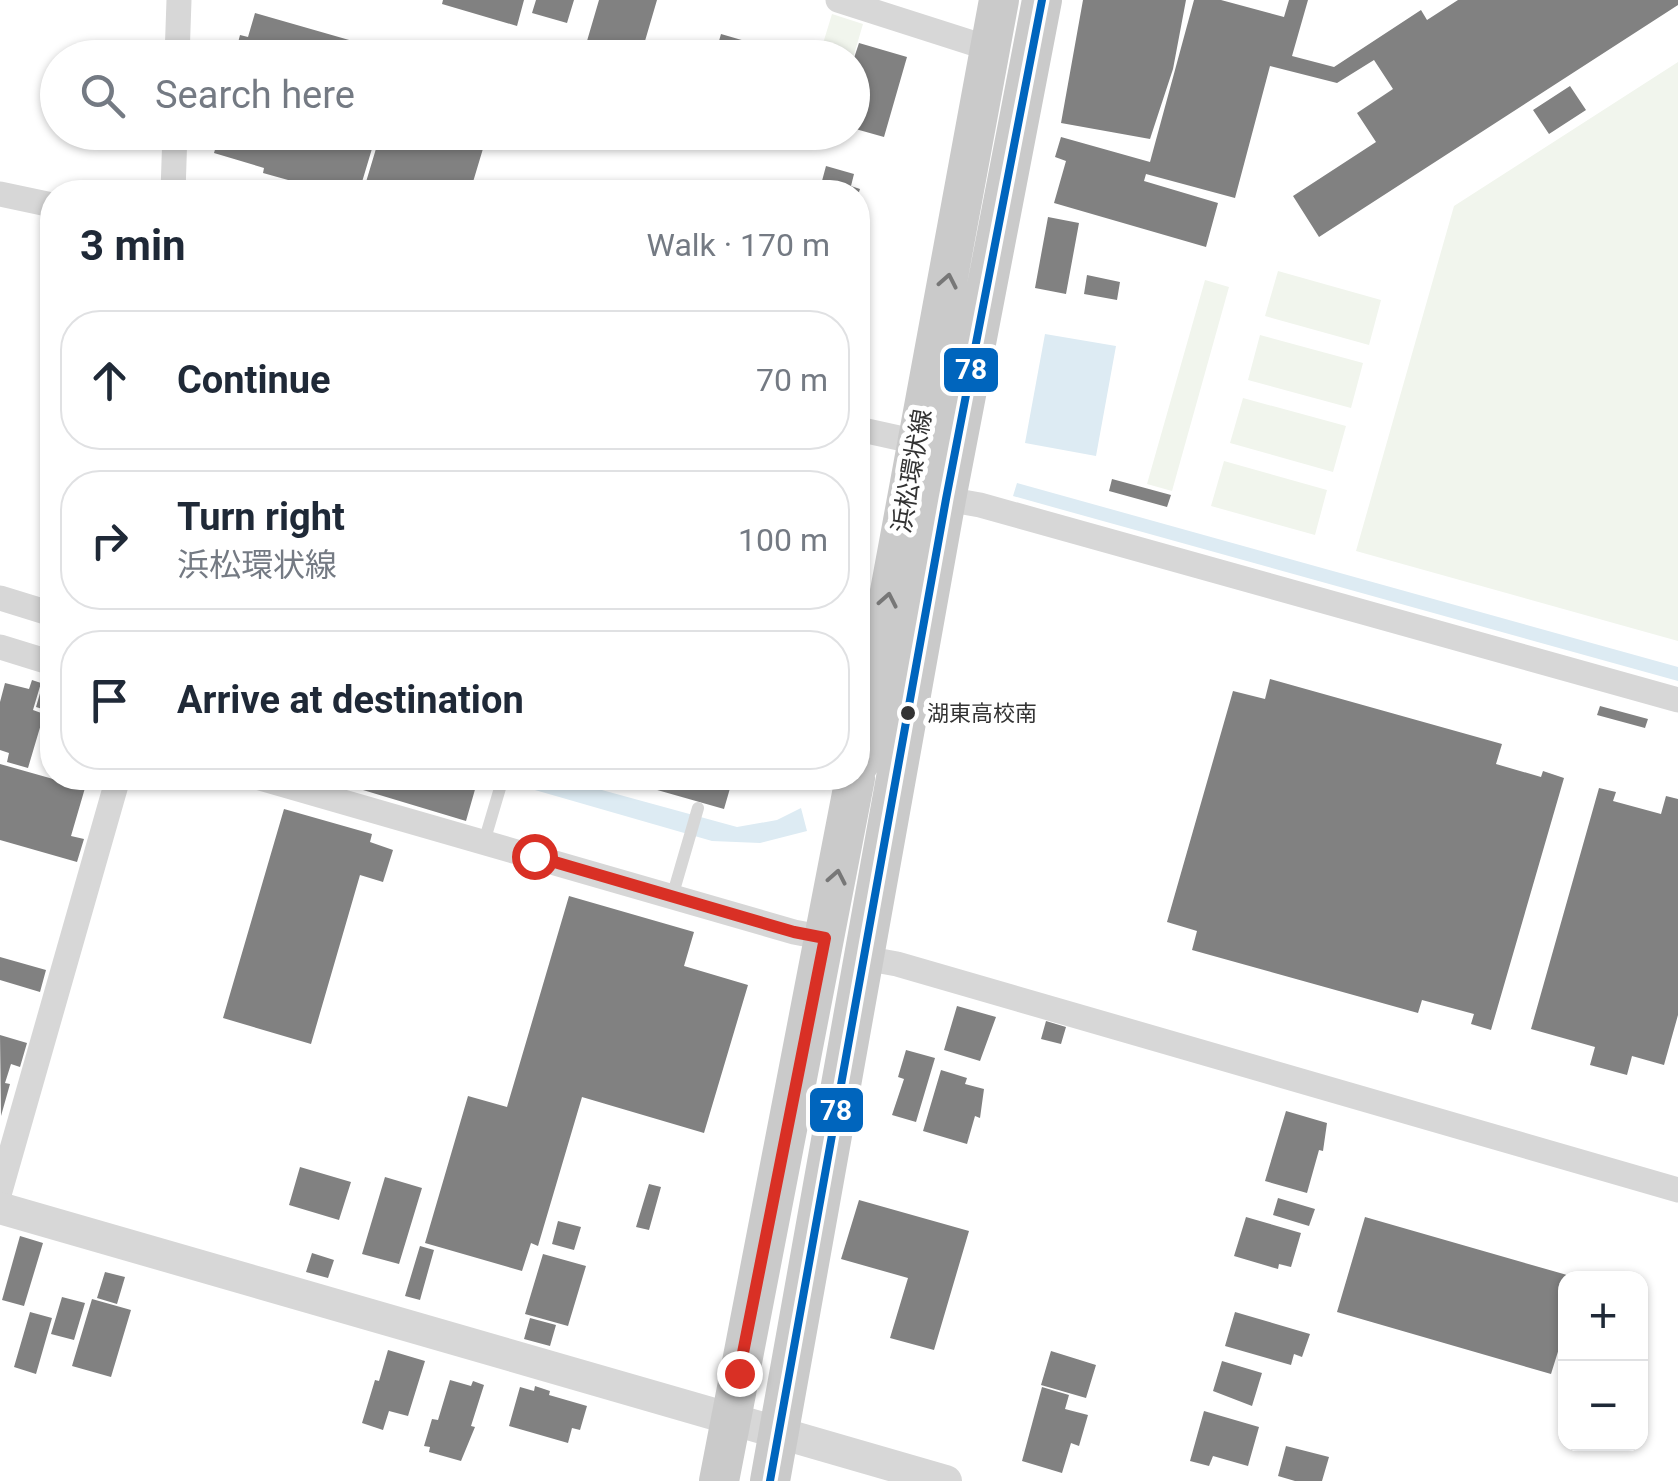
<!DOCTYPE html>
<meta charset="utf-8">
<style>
body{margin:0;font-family:Roboto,"Noto Sans JP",sans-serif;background:#f2f2f3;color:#1f2937}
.controls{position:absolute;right:30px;bottom:30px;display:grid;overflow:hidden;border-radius:20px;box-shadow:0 2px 8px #0004}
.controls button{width:90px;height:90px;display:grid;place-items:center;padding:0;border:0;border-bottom:2px solid #e0e1e3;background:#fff;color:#1f2937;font:50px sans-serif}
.stop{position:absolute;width:30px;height:30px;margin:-22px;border:8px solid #d93025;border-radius:50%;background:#fff}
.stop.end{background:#d93025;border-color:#fff;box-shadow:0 2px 10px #0008}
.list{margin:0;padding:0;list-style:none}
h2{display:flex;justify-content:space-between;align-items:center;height:130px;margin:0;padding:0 40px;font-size:42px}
h2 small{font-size:32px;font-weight:400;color:#747a83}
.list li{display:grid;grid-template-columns:65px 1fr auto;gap:30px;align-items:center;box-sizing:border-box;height:140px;margin:0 20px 20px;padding:0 20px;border:2px solid #e0e1e3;border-radius:40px}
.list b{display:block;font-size:38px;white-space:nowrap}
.list p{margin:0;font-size:32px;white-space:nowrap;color:#747a83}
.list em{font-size:32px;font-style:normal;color:#747a83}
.icon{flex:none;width:55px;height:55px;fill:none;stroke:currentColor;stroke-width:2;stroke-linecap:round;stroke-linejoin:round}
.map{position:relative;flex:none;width:1678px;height:1481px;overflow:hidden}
.search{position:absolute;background:#fff;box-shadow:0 2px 8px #0004;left:40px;top:40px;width:830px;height:110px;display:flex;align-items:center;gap:25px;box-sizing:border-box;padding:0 35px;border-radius:55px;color:#747a83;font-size:38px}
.panel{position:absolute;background:#fff;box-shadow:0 2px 8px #0004;left:40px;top:180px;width:830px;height:610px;border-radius:40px}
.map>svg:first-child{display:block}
.green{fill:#f1f5ed}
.water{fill:#ddebf3}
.building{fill:#818181}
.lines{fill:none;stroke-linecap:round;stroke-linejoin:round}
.service{stroke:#d7d7d7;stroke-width:12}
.minor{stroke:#d7d7d7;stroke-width:25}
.tertiary{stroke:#d7d7d7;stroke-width:32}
.primary{stroke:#cacaca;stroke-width:40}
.bus-1-casing{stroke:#fff;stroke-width:15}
.bus-1{stroke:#0065bd;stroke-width:8}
.oneway{stroke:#777}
.route{stroke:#d93025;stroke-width:12}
.bus-dot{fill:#333;stroke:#fff;stroke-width:4}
.labels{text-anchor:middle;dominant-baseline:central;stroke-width:10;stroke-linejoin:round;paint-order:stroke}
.bus-label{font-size:22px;fill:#333;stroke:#fff;text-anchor:start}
.street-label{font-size:25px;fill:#333;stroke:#fff}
.line-badge{stroke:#fff;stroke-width:4}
.badge-label{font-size:28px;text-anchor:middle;font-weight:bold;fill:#fff}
</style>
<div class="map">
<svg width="1678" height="1481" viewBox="0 0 1678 1481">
<rect width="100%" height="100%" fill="#fff"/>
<path class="green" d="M832,14L863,24L853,58L821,50Z
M1678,62V641L1356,551L1454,206Z
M1278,271L1381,300L1369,345L1265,316Z
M1205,280L1229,287L1172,491L1147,484Z
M1260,335L1363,363L1351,408L1248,380Z
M1243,398L1346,426L1333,472L1230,443Z
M1224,461L1327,490L1315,535L1211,506Z"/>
<path class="water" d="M1045,334L1116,346L1096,456L1025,443Z
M1017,483L1678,667V681L1013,496Z
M493,778H558L737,827L777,820L801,808L807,831L760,843L712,841Z"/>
<path class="building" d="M443,0H524L517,26L442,4Z
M536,0H574L567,23L532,13Z
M599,0H657L640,58H582Z
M1083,0H1186L1173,69L1150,139L1061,123Z
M1194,0H1221L1284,17L1289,0H1308L1292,56L1334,67L1421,10L1427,20L1458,0H1678V5L1319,237L1293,196L1376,142L1357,113L1393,89L1374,60L1337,83L1270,66L1235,198L1146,174L1144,181L1218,203L1206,247L1054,203L1066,161L1055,157L1061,137L1150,162Z
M255,13L405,56V58H234L240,35L248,37Z
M721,34L769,48L767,58H714Z
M859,43L907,57L884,137L852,128V64Z
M1570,86L1586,110L1549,134L1533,110Z
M220,132H377L359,192H331L263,173L264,168L214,153Z
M381,132H488L470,192H363Z
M571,132H618L614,146Z
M826,166L854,174L851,186L860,189L859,192H819Z
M1048,217L1079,223L1066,294L1035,288Z
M1087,275L1120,282L1117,300L1084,294Z
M1112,479L1171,495L1167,507L1109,491Z
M52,678V712L36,707L43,683L49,685Z
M1270,679L1502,744L1496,764L1541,777L1543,771L1564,778L1491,1030L1471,1024L1474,1014L1422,1000L1418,1013L1192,950L1197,931L1167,922L1233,691L1265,699Z
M32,680L41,683L33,710L44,714L28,768L7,762L9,753L0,750V702L5,683L29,689Z
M1600,706L1648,719L1645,728L1597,715Z
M0,764L85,788L71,836L84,839L77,862L0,840Z
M356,778H473L478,779L466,821L353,787Z
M615,778H733L724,809Z
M1599,788L1616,792L1613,801L1661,814L1666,796L1678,799V1015L1664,1065L1632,1056L1627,1075L1590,1065L1595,1047L1531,1029Z
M284,809L372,834L370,842L393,850L383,882L360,875L311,1044L223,1018Z
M569,896L694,932L684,966L748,985L704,1133L582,1097L538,1246L531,1243L522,1271L425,1243L468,1096L507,1107Z
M0,957L46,970L40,992L0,980Z
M957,1006L996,1017L980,1061L944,1050Z
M1046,1021L1066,1027L1061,1044L1041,1039Z
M0,1035L27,1043L20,1067L11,1064L5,1083L10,1084L1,1116Z
M906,1050L935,1058L916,1122L892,1115L904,1079L898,1077Z
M941,1070L967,1078L965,1084L984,1089L980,1118L975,1116L967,1144L923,1131Z
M1286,1111L1327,1123L1323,1151L1319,1150L1307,1193L1265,1181Z
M300,1167L351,1182L339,1220L289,1205Z
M385,1177L422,1188L399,1264L362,1254Z
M649,1184L661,1187L649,1230L636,1227Z
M1278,1198L1315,1209L1309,1226L1273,1215Z
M859,1200L969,1231L934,1350L890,1338L908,1278L841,1259Z
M1246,1217L1301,1233L1291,1267L1279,1264L1278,1269L1234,1256Z
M1365,1217L1574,1277L1566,1278V1326L1551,1374L1337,1312Z
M558,1221L581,1227L574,1250L552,1244Z
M20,1236L43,1243L24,1306L2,1300Z
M420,1246L434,1250L420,1300L405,1296Z
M312,1253L334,1260L328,1278L306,1272Z
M543,1254L586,1266L568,1326L525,1314Z
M105,1272L125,1277L117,1304L97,1298Z
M62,1297L85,1303L74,1340L51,1334Z
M92,1299L131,1310L111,1377L72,1366Z
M30,1312L52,1318L36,1374L14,1367Z
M1235,1312L1310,1334L1302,1357L1294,1354L1291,1365L1225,1346Z
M530,1318L556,1325L550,1346L524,1339Z
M388,1350L425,1361L408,1416L389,1411L383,1430L362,1423L375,1380L379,1381Z
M1051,1351L1096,1365L1086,1398L1041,1385Z
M1222,1361L1262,1373L1252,1406L1213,1391Z
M450,1380L471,1386L473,1381L484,1385L471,1426L475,1427L461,1461L429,1452L430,1447L424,1446L432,1419L438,1420Z
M535,1386L550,1391L549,1395L587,1406L580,1430L572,1428L568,1443L509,1426L520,1387L534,1391Z
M1042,1387L1069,1395L1065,1409L1088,1415L1079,1446L1071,1443L1062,1473L1022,1461Z
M1204,1411L1259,1427L1248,1466L1213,1456L1209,1466L1190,1461Z
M1286,1446L1329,1457L1322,1481H1295L1278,1476Z"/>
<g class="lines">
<path class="service" d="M484,842L503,778
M672,897L698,808"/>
<path class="minor" d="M838,0L991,49
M177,58L179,0
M173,192L175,132
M0,194L52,205
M858,429L917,442
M946,499L980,505L1678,700
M0,598L52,614
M0,647L52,663
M260,778L794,932L825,938
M864,958L897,964L1678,1190
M0,1191L118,778"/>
<path class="tertiary" d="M0,1208L946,1481"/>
<path class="primary" d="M858,765L999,0
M719,1481L855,778
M770,1481L946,499L1042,0"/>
<defs>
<path id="bus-1" d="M770,1481L946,499L1042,0"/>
</defs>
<use href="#bus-1" class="bus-1-casing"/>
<use href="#bus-1" class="bus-1"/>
</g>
<defs><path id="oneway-chevron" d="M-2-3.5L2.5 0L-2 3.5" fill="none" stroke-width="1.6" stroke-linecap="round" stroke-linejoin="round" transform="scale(2.5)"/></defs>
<g class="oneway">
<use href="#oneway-chevron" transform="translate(948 281) rotate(-79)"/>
<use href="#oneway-chevron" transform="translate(888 600) rotate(-79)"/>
<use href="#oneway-chevron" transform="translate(837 877) rotate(-79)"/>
</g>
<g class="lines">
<path class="route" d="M534,856L794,932L825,938L739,1373"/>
</g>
<circle class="bus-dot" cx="908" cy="713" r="9"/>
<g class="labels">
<g class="bus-label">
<text x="927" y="713">湖東高校南</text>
</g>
<g class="street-label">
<text transform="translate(912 471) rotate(-80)">浜松環状線</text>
</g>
</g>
<g class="line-badge">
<rect x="942" y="346" width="58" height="48" rx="10" fill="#0065bd"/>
<rect x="808" y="1086" width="57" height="48" rx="10" fill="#0065bd"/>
</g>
<g class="badge-label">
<text x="971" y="379">78</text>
<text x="836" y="1120">78</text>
</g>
</svg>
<div class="controls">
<button>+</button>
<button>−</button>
</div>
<div class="stop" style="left:534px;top:856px"></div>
<div class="stop end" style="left:739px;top:1373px"></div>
<div class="search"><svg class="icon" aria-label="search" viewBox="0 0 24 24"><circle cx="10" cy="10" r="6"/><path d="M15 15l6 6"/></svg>Search here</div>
<section class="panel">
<h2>3 min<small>Walk · 170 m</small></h2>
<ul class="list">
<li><svg class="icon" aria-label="ahead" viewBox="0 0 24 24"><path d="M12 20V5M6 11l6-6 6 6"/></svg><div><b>Continue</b></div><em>70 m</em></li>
<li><svg class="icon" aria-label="right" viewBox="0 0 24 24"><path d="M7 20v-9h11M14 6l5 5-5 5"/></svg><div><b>Turn right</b><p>浜松環状線</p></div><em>100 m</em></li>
<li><svg class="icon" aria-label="arrive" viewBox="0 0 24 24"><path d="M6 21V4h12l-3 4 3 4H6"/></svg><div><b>Arrive at destination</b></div></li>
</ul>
</section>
</div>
